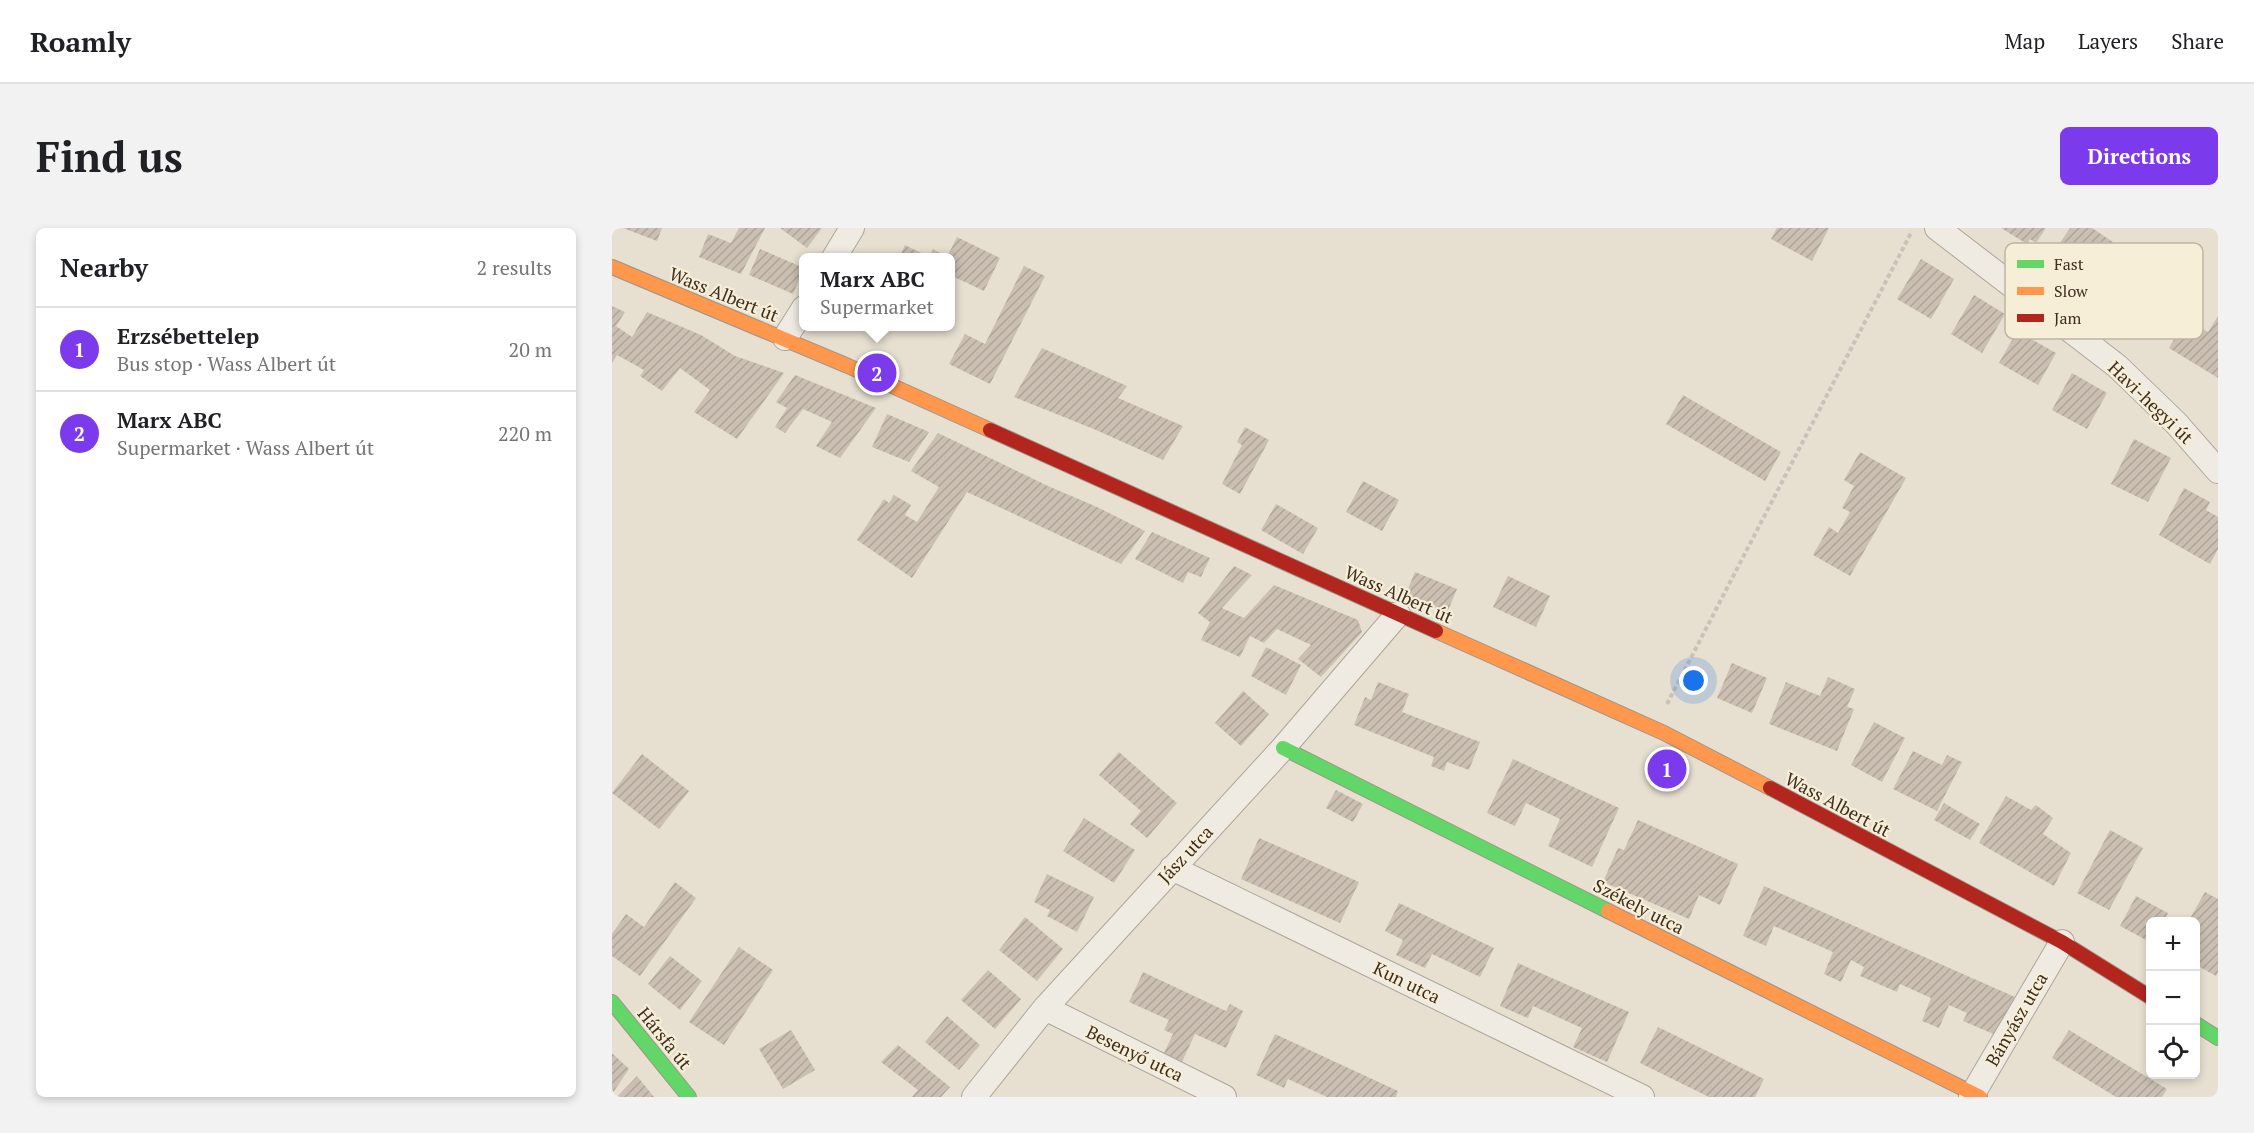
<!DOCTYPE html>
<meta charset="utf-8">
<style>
body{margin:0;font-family:"PT Serif",serif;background:#f2f2f2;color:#202124}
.controls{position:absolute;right:18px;bottom:18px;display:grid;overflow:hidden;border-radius:9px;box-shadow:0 3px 9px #0003}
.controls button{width:54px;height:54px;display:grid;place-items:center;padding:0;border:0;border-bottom:2px solid #e0e0e0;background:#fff;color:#202124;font:30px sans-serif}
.you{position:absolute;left:1082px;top:453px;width:21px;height:21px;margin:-15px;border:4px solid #fff;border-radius:50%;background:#1a73e8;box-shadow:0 0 0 9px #1a73e833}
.badge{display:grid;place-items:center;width:39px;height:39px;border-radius:50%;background:#7c3aed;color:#fff;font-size:20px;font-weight:700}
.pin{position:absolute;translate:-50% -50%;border:3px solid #fff;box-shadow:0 2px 6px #0006}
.popup{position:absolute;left:187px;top:25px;width:156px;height:78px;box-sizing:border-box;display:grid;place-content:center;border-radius:9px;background:#fff;filter:drop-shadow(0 2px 4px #0005);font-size:20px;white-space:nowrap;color:#757577}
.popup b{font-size:22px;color:#202124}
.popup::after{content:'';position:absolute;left:50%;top:100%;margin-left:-12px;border:12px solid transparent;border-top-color:#fff}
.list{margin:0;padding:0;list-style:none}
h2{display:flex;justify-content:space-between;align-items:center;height:78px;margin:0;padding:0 24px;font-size:26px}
h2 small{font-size:20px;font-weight:400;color:#757577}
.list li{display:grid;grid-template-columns:39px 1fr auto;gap:18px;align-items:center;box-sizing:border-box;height:84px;padding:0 24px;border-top:2px solid #e0e0e0}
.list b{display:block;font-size:22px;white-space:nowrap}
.list p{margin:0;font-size:20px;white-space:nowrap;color:#757577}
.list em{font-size:20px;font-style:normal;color:#757577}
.icon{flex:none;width:33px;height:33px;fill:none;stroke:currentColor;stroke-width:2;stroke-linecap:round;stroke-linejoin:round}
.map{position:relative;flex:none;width:1606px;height:869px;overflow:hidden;border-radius:9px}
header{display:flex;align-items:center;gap:36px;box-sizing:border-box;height:84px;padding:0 30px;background:#fff;border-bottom:2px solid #e0e0e0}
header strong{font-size:28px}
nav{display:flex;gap:33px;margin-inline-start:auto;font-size:21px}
.intro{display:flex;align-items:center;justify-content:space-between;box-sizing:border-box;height:144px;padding:0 36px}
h1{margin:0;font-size:42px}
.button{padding:15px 27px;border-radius:9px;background:#7c3aed;color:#fff;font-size:21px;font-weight:700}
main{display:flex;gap:36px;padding:0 36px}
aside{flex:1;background:#fff;border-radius:9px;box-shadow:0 3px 9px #0003}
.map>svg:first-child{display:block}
.building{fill:url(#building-hatch)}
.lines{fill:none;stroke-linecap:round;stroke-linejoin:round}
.street-casing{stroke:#ada599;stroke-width:26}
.fast-casing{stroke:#9c958a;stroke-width:16}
.slow-casing{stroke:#9c958a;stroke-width:16}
.jam-casing{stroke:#9c958a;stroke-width:16}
.path{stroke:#c8c2b9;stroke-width:4;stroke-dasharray:4.5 3;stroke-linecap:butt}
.street{stroke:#efebe3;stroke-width:24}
.fast{stroke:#63d668;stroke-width:14}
.slow{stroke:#ff974d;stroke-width:14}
.jam{stroke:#b3261e;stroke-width:14}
.labels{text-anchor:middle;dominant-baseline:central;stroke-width:4.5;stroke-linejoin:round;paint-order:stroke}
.street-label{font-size:18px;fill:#3d2e20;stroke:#f7eed8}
.key{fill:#f7eed8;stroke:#bfb4a1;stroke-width:1.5}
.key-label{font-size:16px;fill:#3d2e20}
</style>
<header>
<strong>Roamly</strong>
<nav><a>Map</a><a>Layers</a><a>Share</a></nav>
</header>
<div class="intro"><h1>Find us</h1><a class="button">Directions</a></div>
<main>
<aside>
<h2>Nearby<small>2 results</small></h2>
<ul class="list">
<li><span class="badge">1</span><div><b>Erzsébettelep</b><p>Bus stop · Wass Albert út</p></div><em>20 m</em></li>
<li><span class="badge">2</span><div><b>Marx ABC</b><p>Supermarket · Wass Albert út</p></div><em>220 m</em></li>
</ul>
</aside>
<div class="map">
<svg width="1606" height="869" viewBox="0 0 1606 869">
<defs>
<pattern id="building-hatch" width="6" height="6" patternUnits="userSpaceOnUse" patternTransform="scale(1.5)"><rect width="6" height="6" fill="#cbbfb2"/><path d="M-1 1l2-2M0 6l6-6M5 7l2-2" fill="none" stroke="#afa499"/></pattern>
</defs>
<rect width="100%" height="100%" fill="#e7e0d1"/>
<path class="building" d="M11,0H50L45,13Z
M127,0H153L129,46L87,29L96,6L119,15Z
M168,0H210L195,20Z
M1165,0H1217L1200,33L1159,11Z
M1389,0H1434L1424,15L1418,11L1415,16Z
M1458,0H1480L1501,14L1476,52L1467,47L1462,54L1448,45L1453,37L1439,28Z
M345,9L388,30L372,63L338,47V30H287L293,17L317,29L321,21L335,29Z
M148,21L192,40L181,66L137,47Z
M1530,26L1567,51L1537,96L1500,71Z
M1309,31L1342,51L1319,91L1285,71Z
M412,38L433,48L378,156L337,136L353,106L373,116Z
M1362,67L1393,86L1370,125L1339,106Z
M0,78L13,84L4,98L20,109L35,84L89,107L123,128L172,145L125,211L82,184L98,162L68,140L50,163L28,148L32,142L5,127L0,135Z
M1606,88V150L1557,120L1574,91L1596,104Z
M1405,103L1444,125L1426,157L1387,135Z
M430,120L515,158L506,170L571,198L551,232L484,202L402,169Z
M1460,145L1495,165L1475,201L1440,182Z
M183,147L264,180L228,230L204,218L220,194L191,181L173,205L163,199L175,180L164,174Z
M1071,167L1169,224L1153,253L1054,196Z
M275,186L317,204L297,234L260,219Z
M633,199L657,212L628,266L610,256L630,217L625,214Z
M326,205L436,258L485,279L533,303L509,336L355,264L300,350L245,312L272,271L277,275L282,267L299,277L293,287L305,294L327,259L299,243Z
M1522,211L1559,230L1536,274L1499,256Z
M1248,224L1294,250L1238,348L1201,327L1217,299L1226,305L1238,284L1230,280L1242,258L1232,252Z
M751,253L787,272L770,303L734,284Z
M1572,260L1598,274L1594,282L1606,289V321L1598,336L1547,307Z
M664,276L706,300L691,326L649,302Z
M540,304L598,330L589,349L576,344L571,355L523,331Z
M622,338L640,347L610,380L632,390L662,357L746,392L750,404L709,449L686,431L699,417L665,401L652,415L638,408L628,429L589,412L598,394L586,385Z
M803,344L845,361L835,385L793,368Z
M896,348L938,368L924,399L881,379Z
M654,419L689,437L674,467L639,448Z
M1120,435L1155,450L1140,485L1105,470Z
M1216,449L1243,461L1235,479L1242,481L1225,523L1157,496L1174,454L1208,468Z
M766,454L797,466L790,484L868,514L857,542L835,534L832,543L819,538L822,529L742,497L753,469L759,472Z
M631,463L657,486L629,518L603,495Z
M1262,494L1293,510L1270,554L1239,537Z
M1301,523L1330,537L1335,527L1350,534L1325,583L1281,561Z
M507,524L565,575L535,610L518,596L529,583L487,547Z
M30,526L77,563L47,601L0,565Z
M901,531L1007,580L980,639L936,618L948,591L914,575L903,598L875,585Z
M724,562L751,576L741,594L714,580Z
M1394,568L1419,582L1424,577L1441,590L1431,606L1459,625L1442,658L1367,615Z
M1332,575L1368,596L1358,612L1322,592Z
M472,590L523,622L502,655L451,623Z
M1026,592L1126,636L1108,677L1087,667L1077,691L991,654L1006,620L1012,622Z
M1498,602L1531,620L1497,682L1465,665Z
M647,610L747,654L728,695L629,651Z
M435,646L482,669L465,704L435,688L438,682L422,674Z
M63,654L84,670L28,748L0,728V706L14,686L32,699Z
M1152,658L1403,769L1386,808L1351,793L1355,785L1337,777L1327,800L1310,793L1319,770L1288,756L1285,764L1248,748L1252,739L1239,732L1229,754L1212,746L1221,724L1162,698L1154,718L1131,708Z
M1593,664L1606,671V744L1604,748L1584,737V694H1576Z
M1524,668L1556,685L1551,694H1538V714L1508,698Z
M787,675L882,720L868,749L820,726L813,740L784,727L791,712L773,703Z
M413,689L451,721L425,753L387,722Z
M127,719L161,742L112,817L77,794Z
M58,728L90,753L68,782L36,756Z
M906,735L1017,784L995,834L961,819L970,800L921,778L916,790L888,778Z
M376,742L409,771L383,801L349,772Z
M531,744L614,783L618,776L631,783L614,820L583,806L570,834L552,825L561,806L552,802L557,792L517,774Z
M335,788L368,817L347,842L313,814Z
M1046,799L1152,851L1143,869H1097L1028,835Z
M179,802L203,842L171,861L147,821Z
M1457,802L1555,861L1550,869H1504L1440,830Z
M663,806L786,863L784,869H715L676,851L672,860L644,847Z
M286,817L338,859L329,869H300L306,862L269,834Z
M0,825L17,841L0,866Z
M25,848L42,869H5Z"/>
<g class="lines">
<defs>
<path id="street" d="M1325,0L1505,138L1564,195L1606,243
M222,30L240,0
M173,110L192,80
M560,640L1030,869
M433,780L612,869
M362,869L433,780L671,520L786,386
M1359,869L1450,714"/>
<path id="fast" d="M671,520L996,683
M0,774L77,869
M1584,796L1606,810"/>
<path id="slow" d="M0,39L236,138L378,202
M824,403L1052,505L1158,560
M996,683L1368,869"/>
<path id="jam" d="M378,202L824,403
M1158,560L1450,714L1538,769"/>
</defs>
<use href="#street" class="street-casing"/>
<use href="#fast" class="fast-casing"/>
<use href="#slow" class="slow-casing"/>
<use href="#jam" class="jam-casing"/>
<path class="path" d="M1055,476L1300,3"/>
<use href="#street" class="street"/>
<use href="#fast" class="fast"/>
<use href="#slow" class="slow"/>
<use href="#jam" class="jam"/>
</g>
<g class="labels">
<g class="street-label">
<text transform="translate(112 66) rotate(22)">Wass Albert út</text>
<text transform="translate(1539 174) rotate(44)">Havi-hegyi út</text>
<text transform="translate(787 366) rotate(24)">Wass Albert út</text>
<text transform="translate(1226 576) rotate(28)">Wass Albert út</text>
<text transform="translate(573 626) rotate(-47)">Jász utca</text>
<text transform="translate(1027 678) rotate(27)">Székely utca</text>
<text transform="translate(795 754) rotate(26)">Kun utca</text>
<text transform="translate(1404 791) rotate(-60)">Bányász utca</text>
<text transform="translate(53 810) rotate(51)">Hársfa út</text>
<text transform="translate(523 825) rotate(26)">Besenyő utca</text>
</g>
</g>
<rect x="1393" y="15" width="198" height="96" rx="9" class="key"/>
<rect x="1405" y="32" width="27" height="8" fill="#63d668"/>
<rect x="1405" y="59" width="27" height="8" fill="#ff974d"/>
<rect x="1405" y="86" width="27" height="8" fill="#b3261e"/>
<g class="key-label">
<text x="1442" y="42">Fast</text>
<text x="1442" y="69">Slow</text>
<text x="1442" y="96">Jam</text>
</g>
</svg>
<div class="controls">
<button>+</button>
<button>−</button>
<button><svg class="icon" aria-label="locate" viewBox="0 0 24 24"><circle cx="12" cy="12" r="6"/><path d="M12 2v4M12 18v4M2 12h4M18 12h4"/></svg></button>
</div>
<div class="you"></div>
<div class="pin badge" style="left:1055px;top:541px">1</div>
<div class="pin badge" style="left:265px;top:145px">2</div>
<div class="popup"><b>Marx ABC</b>Supermarket</div>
</div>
</main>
